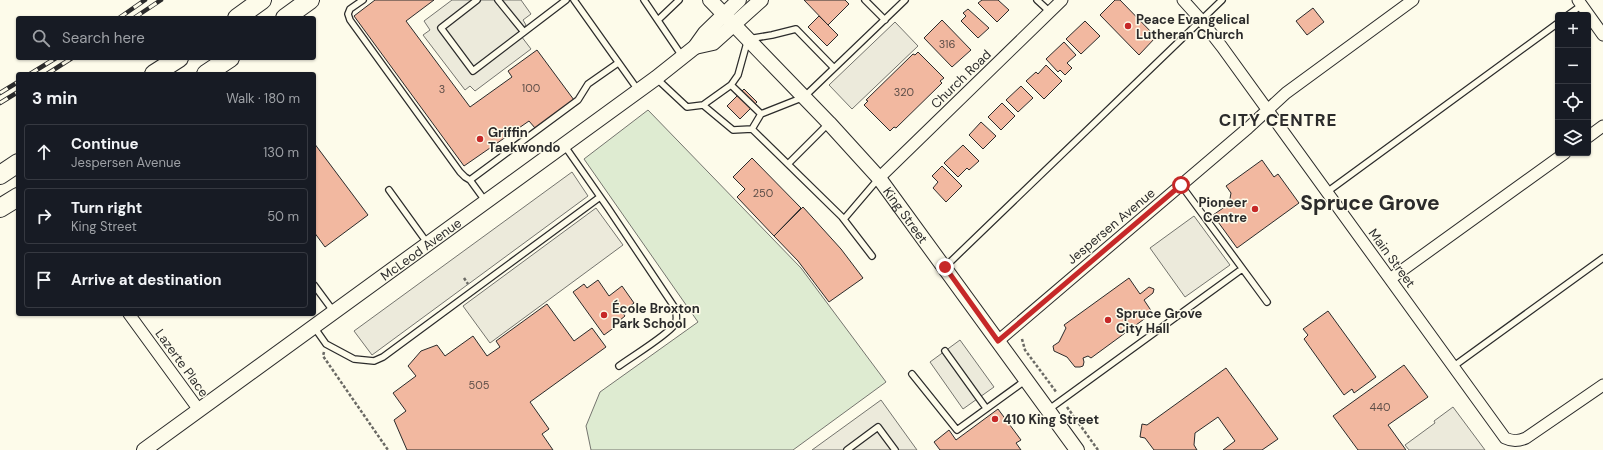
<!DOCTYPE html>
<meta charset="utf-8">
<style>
body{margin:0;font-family:"DM Sans",sans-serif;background:#20242c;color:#f1f3f6}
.controls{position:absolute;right:12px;top:12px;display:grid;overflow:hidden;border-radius:4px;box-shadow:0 1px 3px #0004}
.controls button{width:36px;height:36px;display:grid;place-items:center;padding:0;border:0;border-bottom:1px solid #363941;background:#171b24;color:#f1f3f6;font:20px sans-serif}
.stop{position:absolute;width:12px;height:12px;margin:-9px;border:3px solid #c62828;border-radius:50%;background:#fff}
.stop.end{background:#c62828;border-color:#fff;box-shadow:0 1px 4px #0008}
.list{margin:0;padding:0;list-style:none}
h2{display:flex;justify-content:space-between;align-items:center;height:52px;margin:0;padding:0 16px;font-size:17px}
h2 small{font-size:13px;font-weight:400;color:#9ea1a6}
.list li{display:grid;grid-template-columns:26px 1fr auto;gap:12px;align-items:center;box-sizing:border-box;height:56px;margin:0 8px 8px;padding:0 8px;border:1px solid #363941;border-radius:4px}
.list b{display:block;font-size:15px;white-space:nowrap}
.list p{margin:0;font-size:13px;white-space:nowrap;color:#9ea1a6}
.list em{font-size:13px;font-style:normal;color:#9ea1a6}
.icon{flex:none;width:22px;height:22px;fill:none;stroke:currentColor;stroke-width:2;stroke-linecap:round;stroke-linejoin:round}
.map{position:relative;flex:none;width:1603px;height:450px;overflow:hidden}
.search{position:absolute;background:#171b24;box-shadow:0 1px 3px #0004;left:16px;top:16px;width:300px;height:44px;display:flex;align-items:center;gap:10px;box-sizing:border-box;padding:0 14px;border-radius:4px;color:#9ea1a6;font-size:15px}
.panel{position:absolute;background:#171b24;box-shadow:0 1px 3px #0004;left:16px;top:72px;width:300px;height:244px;border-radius:4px}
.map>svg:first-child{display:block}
.green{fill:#deebd1;stroke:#74746e}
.parking{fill:#eceadb;stroke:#74746e}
.building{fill:#f2b8a0;stroke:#2b2b2b}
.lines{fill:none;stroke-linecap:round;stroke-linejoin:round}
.service-casing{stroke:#2b2b2b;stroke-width:8}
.minor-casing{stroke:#2b2b2b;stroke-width:13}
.tertiary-casing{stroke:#2b2b2b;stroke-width:16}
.primary-casing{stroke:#2b2b2b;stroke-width:20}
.path{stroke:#6a6964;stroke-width:2.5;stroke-dasharray:3 2;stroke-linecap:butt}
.service{stroke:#fdfbea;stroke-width:5.5}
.minor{stroke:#fdfbea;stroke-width:11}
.tertiary{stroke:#fdfbea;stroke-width:14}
.primary{stroke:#fdfbea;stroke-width:18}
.rail-casing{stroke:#2b2b2b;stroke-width:4.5}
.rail{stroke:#fdfbea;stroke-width:3;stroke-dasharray:9;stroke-linecap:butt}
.route{stroke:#c62828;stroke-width:5}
.poi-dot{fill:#c62828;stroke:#fdfbea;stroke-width:1.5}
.labels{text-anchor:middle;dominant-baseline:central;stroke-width:3;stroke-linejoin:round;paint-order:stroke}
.number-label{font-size:11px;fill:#5d4e48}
.poi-label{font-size:13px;font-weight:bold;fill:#2b2b2b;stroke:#fdfbea;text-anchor:start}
.street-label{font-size:13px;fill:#2b2b2b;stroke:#fdfbea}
.district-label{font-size:17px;font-weight:bold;letter-spacing:1px;fill:#2b2b2b;stroke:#fdfbea}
.town-label{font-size:21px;font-weight:bold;fill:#2b2b2b;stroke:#fdfbea}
</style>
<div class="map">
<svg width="1603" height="450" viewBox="0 0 1603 450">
<rect width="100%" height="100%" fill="#fdfbea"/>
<path class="green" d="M648,110L801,268L886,382L793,450H591L586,426L600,392L698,322L584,159Z"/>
<path class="parking" d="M452,0H521L531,14L523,20L526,25L518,32L531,49L475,91L470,86L465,90L423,35L430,30L424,21Z
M895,22L918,46L852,109L829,85Z
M572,172L588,196L372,355L354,331Z
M596,208L623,245L490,343L463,306Z
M1194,216L1230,265L1185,297L1150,248Z
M960,340L994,387L963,409L930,362Z
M881,400L917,450H812Z
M1453,407L1485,450H1409L1405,445L1435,423L1434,421Z"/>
<path class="building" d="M375,0H434L406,21L470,107L512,77L508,71L537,50L574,100L535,128L529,121L464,166L354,16Z
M804,0H845L849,4L828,25Z
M982,0H998L1009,10L997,22L978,3Z
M1115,0H1120L1156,37L1139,55L1100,15Z
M1313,8L1324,22L1307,35L1296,21Z
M968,9L989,28L978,38L961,21L966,16L963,13Z
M819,16L838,35L827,46L808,27Z
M942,20L971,50L952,67L924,38Z
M1085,21L1100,36L1081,54L1066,39Z
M1064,42L1076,55L1067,63L1072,68L1065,75L1060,70L1058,72L1046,59Z
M918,52L944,78L940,81L942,83L896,128L894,127L890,131L864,105L868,101L866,100L913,54L915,55Z
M1046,65L1062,81L1044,99L1026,81L1036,72L1038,74Z
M1021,86L1033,98L1018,112L1006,100Z
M744,89L757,102L740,119L727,106Z
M1002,103L1015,116L1001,130L988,117Z
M981,122L996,136L983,149L969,135Z
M314,143L368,215L325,247L314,232Z
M963,145L979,161L969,170L967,168L958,177L944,163Z
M752,158L801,208L774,236L737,197L745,189L733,177Z
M1262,160L1274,177L1278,174L1299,203L1237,248L1213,215L1229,204L1231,193L1226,186Z
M942,166L962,186L946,202L933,188L938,182L932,176Z
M803,207L841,249L863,278L829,302L798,261L774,236Z
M1129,278L1140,294L1149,287L1154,289L1153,293L1144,300L1152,312L1151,314L1091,358L1088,356L1083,358L1084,362L1083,366L1080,367H1075L1067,357L1054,351L1053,346L1059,342L1066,328L1064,325Z
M598,280L609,296L622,286L634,303L622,312L625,316L614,325L615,327L604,335L573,292L584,284L587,288Z
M547,304L574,341L592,328L606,347L530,402L549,429L542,434L553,450H407L394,420L406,411L393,393L416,376L408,366L421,351L437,345L445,356L473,336L487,356L500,347L496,341Z
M1328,311L1376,377L1354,393L1352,389L1344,395L1304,339L1308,335L1303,329Z
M1404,365L1428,397L1388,425L1406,450H1358L1333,416Z
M1226,368L1278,439L1262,450H1223L1235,441L1218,417L1195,433L1194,445L1197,450H1154L1145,438L1140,437L1142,424L1147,425Z
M998,409L1021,440L1016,443L1021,450H940L934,442L949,430L956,440Z"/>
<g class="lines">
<defs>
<path id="service" d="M363,0L350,9L348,14L350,20L460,172L465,177L470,180L486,202
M477,0L441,28L473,71L566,0
M498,0L524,32
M574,0L638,90
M644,0L682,56
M865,0L885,20
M1037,0L1050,12
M1568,15L1582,5
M658,20L679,0
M656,78L687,107L703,105L733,130L752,129L842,217L872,256
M731,85L761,114
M703,105L731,85L738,75L748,39L772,35L796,29L834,68
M752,129L761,114L804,97L905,0
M564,145L608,208L675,308C676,313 678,319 675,324C668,335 631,357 619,366
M788,164L829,123
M470,180L578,100L588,84L618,63
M1181,185L1267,302
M389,190L428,244
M1327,192L1558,23
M844,219L879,178
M945,267L1222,0
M314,285L334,312
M314,327L326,344L354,359L374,361L383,357L600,197
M945,351L986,408
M1454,366L1603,258
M912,374L957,430L1026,380
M1048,410L1242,269
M847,450L878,427L895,450"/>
<path id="minor" d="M1183,0L1201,20L1222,47L1505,438C1513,442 1519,441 1526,438L1603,385
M1578,0L1603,35
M1588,137L1603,126
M879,178L1062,0
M1390,279L1565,153
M129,314L199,410
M998,341L1248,128L1286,93L1413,0"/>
<g id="tertiary">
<path id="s1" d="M710,0L829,123L879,178L1077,450"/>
<path d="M695,47L713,43L761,0"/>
<path id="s2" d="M144,450L656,78L695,47L705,33L739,0"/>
</g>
<path id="primary" d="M237,18L262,0
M285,18L310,0
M154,74L179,58
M206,74L230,58
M0,175L18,163
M0,208L18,197"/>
</defs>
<use href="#service" class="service-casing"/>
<use href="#minor" class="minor-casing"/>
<use href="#tertiary" class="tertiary-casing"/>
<use href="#primary" class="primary-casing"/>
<path class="path" d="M464,278L468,284
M1022,339L1025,350L1057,393
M324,352L323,356L388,450
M1067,407L1098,450"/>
<use href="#service" class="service"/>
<use href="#minor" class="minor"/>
<use href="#tertiary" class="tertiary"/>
<use href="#primary" class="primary"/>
<defs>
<path id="rail" d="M119,18L145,0
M134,18L161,0
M30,74L56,58
M47,74L72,58
M0,93L18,82
M0,103L18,92"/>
</defs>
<use href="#rail" class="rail-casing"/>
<use href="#rail" class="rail"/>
</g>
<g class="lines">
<path class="route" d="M945,267L998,341L1181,185"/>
</g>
<g class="poi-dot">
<circle cx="1128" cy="26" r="4"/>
<circle cx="480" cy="139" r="4"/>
<circle cx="1255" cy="209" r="4"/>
<circle cx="604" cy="315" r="4"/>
<circle cx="1108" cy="320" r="4"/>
<circle cx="995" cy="419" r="4"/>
</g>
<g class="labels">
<g class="number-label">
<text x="947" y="44">316</text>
<text x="531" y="88">100</text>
<text x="442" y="89">3</text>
<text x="904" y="92">320</text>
<text x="763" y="193">250</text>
<text x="479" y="385">505</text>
<text x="1380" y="407">440</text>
</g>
<g class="poi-label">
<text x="1136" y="19">Peace Evangelical<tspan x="1136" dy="15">Lutheran Church</tspan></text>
<text x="488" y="132">Griffin<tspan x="488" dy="15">Taekwondo</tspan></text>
<text x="1247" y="202" text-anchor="end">Pioneer<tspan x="1247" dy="15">Centre</tspan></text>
<text x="612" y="308">École Broxton<tspan x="612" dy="15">Park School</tspan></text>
<text x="1116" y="313">Spruce Grove<tspan x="1116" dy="15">City Hall</tspan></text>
<text x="1003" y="419">410 King Street</text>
</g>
<g class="street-label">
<text transform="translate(961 79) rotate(-44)">Church Road</text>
<text stroke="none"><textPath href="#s1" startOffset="291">King Street</textPath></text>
<text transform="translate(1111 226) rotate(-40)">Jespersen Avenue</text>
<text stroke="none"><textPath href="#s2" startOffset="342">McLeod Avenue</textPath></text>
<text transform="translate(1392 258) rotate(54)">Main Street</text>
<text transform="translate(182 363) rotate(54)">Lazerte Place</text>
</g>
<g class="district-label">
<text x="1278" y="120">CITY CENTRE</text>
</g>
<g class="town-label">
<text x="1370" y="203">Spruce Grove</text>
</g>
</g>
</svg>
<div class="controls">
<button>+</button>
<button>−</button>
<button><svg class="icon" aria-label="locate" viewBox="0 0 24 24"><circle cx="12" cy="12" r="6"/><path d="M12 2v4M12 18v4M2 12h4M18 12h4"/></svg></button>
<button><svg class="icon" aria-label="layers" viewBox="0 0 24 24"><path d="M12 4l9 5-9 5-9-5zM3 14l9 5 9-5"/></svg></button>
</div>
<div class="stop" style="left:1181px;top:185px"></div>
<div class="stop end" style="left:945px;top:267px"></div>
<div class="search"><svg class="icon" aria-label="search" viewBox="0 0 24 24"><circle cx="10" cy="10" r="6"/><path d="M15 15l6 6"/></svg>Search here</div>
<section class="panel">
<h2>3 min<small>Walk · 180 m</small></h2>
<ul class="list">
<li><svg class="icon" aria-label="ahead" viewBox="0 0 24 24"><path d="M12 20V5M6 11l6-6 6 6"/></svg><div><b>Continue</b><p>Jespersen Avenue</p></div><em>130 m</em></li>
<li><svg class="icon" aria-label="right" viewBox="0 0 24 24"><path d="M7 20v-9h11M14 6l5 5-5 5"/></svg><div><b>Turn right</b><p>King Street</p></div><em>50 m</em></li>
<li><svg class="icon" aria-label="arrive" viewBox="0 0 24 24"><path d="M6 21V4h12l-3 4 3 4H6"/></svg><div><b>Arrive at destination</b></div></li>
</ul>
</section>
</div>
